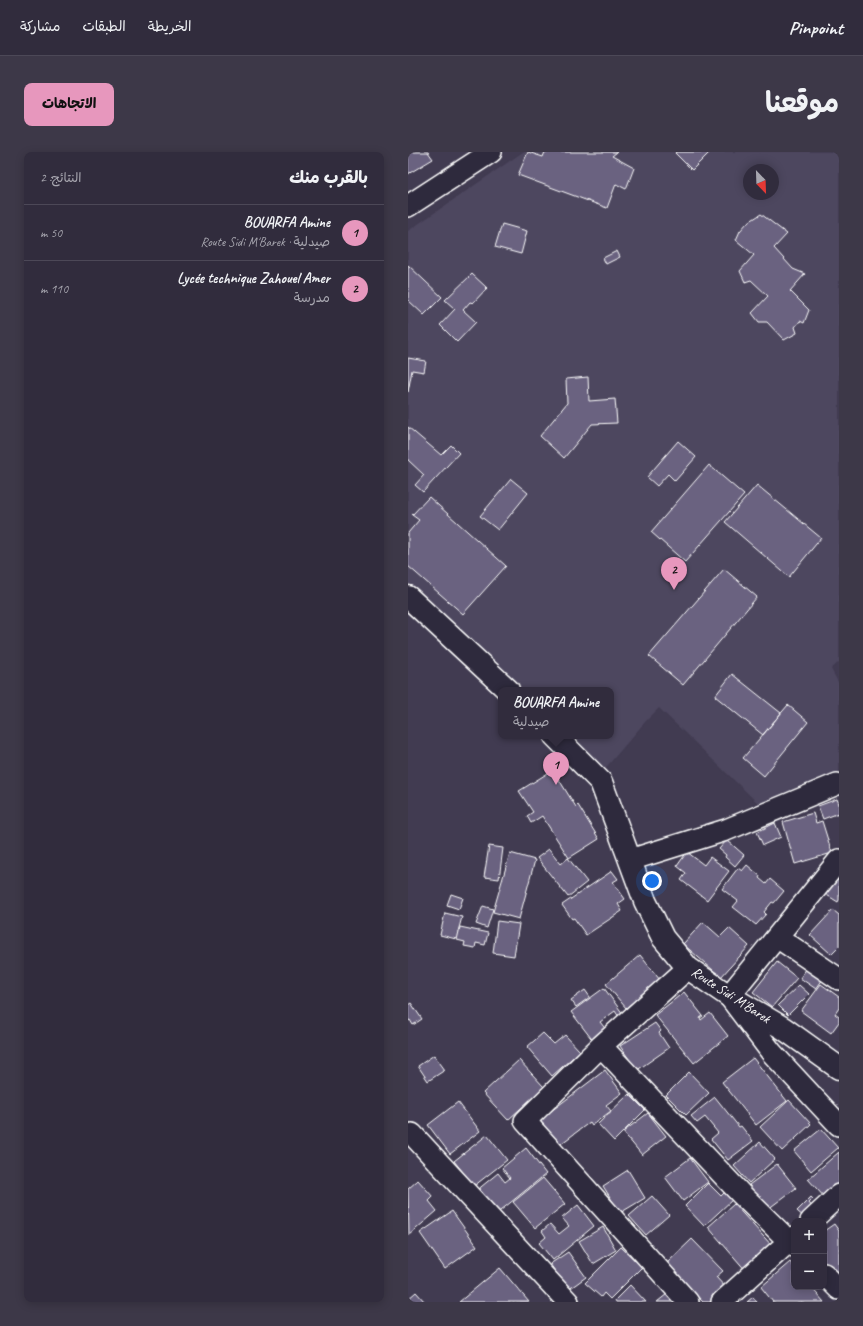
<!DOCTYPE html>
<html lang="ar">
<meta charset="utf-8">
<style>
body{margin:0;font-family:Caveat,"Playpen Sans Arabic",sans-serif;background:#3d3848;color:#f1f3f6;direction:rtl}
.controls{position:absolute;right:12px;bottom:12px;display:grid;overflow:hidden;border-radius:8px;box-shadow:0 2px 10px #0003}
.controls button{width:36px;height:36px;display:grid;place-items:center;padding:0;border:0;border-bottom:1px solid #4c4857;background:#312c3d;color:#f1f3f6;font:20px sans-serif}
.compass{position:absolute;left:335px;top:12px;width:36px;height:36px;border-radius:50%;background:#312c3d;box-shadow:0 2px 10px #0003;rotate:157deg}
.you{position:absolute;left:244px;top:729px;width:14px;height:14px;margin:-10px;border:3px solid #fff;border-radius:50%;background:#1a73e8;box-shadow:0 0 0 6px #1a73e833}
.badge{display:grid;place-items:center;width:26px;height:26px;border-radius:50%;background:#e797bd;color:#111;font-size:13px;font-weight:700}
.pin{position:absolute;translate:-50% -33px;filter:drop-shadow(0 1px 2px #0008)}
.pin::after{content:'';position:absolute;top:21px;width:14px;height:12px;background:inherit;clip-path:polygon(0 0,100% 0,50% 100%)}
.popup{position:absolute;left:90px;top:535px;width:116px;height:52px;box-sizing:border-box;display:grid;place-content:center;border-radius:8px;background:#312c3d;filter:drop-shadow(0 1px 3px #0005);font-size:13px;white-space:nowrap;color:#a8a7b0}
.popup b{font-size:15px;color:#f1f3f6}
.popup::after{content:'';position:absolute;left:50%;top:100%;margin-left:-8px;border:8px solid transparent;border-top-color:#312c3d}
.list{margin:0;padding:0;list-style:none}
h2{display:flex;justify-content:space-between;align-items:center;height:52px;margin:0;padding:0 16px;font-size:17px}
h2 small{font-size:13px;font-weight:400;color:#a8a7b0}
.list li{display:grid;grid-template-columns:26px 1fr auto;gap:12px;align-items:center;box-sizing:border-box;height:56px;padding:0 16px;border-top:1px solid #4c4857}
.list b{display:block;font-size:15px;white-space:nowrap}
.list p{margin:0;font-size:13px;white-space:nowrap;color:#a8a7b0}
.list em{font-size:13px;font-style:normal;color:#a8a7b0}
.map{position:relative;flex:none;width:431px;height:1150px;overflow:hidden;direction:ltr;border-radius:8px}
header{display:flex;align-items:center;gap:24px;box-sizing:border-box;height:56px;padding:0 20px;background:#312c3d;border-bottom:1px solid #4c4857}
header strong{font-size:19px}
nav{display:flex;gap:22px;margin-inline-start:auto;font-size:14px}
.intro{display:flex;align-items:center;justify-content:space-between;box-sizing:border-box;height:96px;padding:0 24px}
h1{margin:0;font-size:28px}
.button{padding:10px 18px;border-radius:8px;background:#e797bd;color:#111;font-size:14px;font-weight:700}
main{display:flex;gap:24px;padding:0 24px}
aside{flex:1;background:#312c3d;border-radius:8px;box-shadow:0 2px 10px #0003}
.map>svg:first-child{display:block}
.built{fill:#4d475f;fill-rule:evenodd}
.building{fill:#6a6280;stroke:#fff}
.lines{fill:none;stroke-linecap:round;stroke-linejoin:round}
.minor-casing{stroke:#fff;stroke-width:24}
.secondary-casing{stroke:#fff;stroke-width:25}
.minor{stroke:#2f2a3d;stroke-width:21}
.secondary{stroke:#2f2a3d;stroke-width:22}
.labels{text-anchor:middle;dominant-baseline:central;stroke-width:3;stroke-linejoin:round;paint-order:stroke}
.street-label{font-size:14px;fill:#fff;stroke:#2f2a3d}
</style>
<header>
<strong>Pinpoint</strong>
<nav><a>الخريطة</a><a>الطبقات</a><a>مشاركة</a></nav>
</header>
<div class="intro"><h1>موقعنا</h1><a class="button">الاتجاهات</a></div>
<main>
<div class="map">
<svg width="431" height="1150" viewBox="0 0 431 1150">
<rect width="100%" height="100%" fill="#413b51"/>
<filter id="ink" filterUnits="userSpaceOnUse"><feTurbulence type="fractalNoise" baseFrequency=".025" numOctaves="2"/><feDisplacementMap in="SourceGraphic" scale="8" xChannelSelector="R" yChannelSelector="G"/><feConvolveMatrix kernelMatrix="1 2 1 2 8 2 1 2 1" color-interpolation-filters="sRGB"/></filter>
<g filter="url(#ink)">
<path class="built" d="M115,0H431V510L423,517L431,532V620L425,627L354,655L251,556L237,570L194,620L158,584H203V538H111L59,487L0,432V79ZM341,18H365V42H341Z"/>
<path class="building" d="M0,0H20L25,7L0,22Z
M120,0L135,5L137,0H209L204,4L226,16L218,37L208,32L199,56L110,23Z
M268,0H302L284,18L267,1Z
M353,62L379,82L366,96L385,117L397,122L382,139L401,158L396,171L392,169L387,175L389,181L376,188L359,170H351L344,161L360,144L343,128L337,130L332,119L346,103L328,88L332,79L339,71Z
M94,72L119,79L113,102L87,95Z
M209,99L212,105L198,112L195,106Z
M0,113L34,145L16,163L0,148Z
M64,122L79,136L65,151L62,150L55,158L68,170L49,190L32,173L47,157L37,148Z
M0,206L18,209L16,220L4,218L0,240Z
M180,225L181,249L207,247L209,271L184,272L156,306L132,284L159,251L158,227Z
M0,275L33,303L43,293L51,301L15,340L7,333L16,323L0,308Z
M270,289L288,305L267,329L260,322L249,334L239,325Z
M301,313L336,343L277,410L243,380Z
M103,327L120,341L90,378L72,364Z
M349,333L413,386L381,425L317,370Z
M21,345L98,414L55,462L0,414V381L11,368L4,363Z
M316,417L349,445L275,533L241,504Z
M324,522L373,561L355,583L307,544Z
M380,553L400,570L356,624L335,606Z
M145,618L168,655L170,653L191,687L161,706L134,664L123,671L119,664L125,660L111,639Z
M429,647L431,652V661L415,667L410,654Z
M405,661L408,671L414,669L424,701L387,712L375,670Z
M367,671L373,685L355,693L349,680Z
M319,688L336,703L327,714L317,705L318,703L311,697Z
M81,694L95,696L91,727L76,725Z
M141,697L153,712L160,706L179,730L160,745L129,706Z
M279,700L296,713L302,705L321,719L299,748L273,728L278,721L269,714Z
M102,701L127,708L111,767L85,760Z
M339,713L352,724L351,726L358,732L362,727L376,739L366,751L364,750L356,760L358,762L348,773L325,755L330,749L314,737L330,716L334,719Z
M204,719L210,727L205,730L217,747L210,752L214,759L178,783L166,766L164,767L154,753Z
M431,722V748L430,750L417,742Z
M43,742L55,746L51,757L39,753Z
M75,754L85,757L79,776L68,772Z
M425,758L431,763V794L423,802L402,783Z
M37,761L54,765L48,787L32,783Z
M89,769L111,772L106,804L85,801Z
M295,770L312,785L321,776L341,794L313,825L275,792Z
M52,775L80,781L77,793L68,791L67,796L56,794L57,790L49,788Z
M232,803L252,828L218,856L198,832Z
M369,810L389,826L364,855L345,840Z
M399,816L415,827L408,837L392,826Z
M413,832L431,845V856L427,862L431,865V870L423,881L393,859Z
M391,833L401,842L380,863L370,853Z
M196,836L215,862L211,865L207,859L192,870L200,880L186,890L163,860Z
M177,838L182,845L168,855L163,848Z
M276,840L295,864L292,866L293,868L302,861L320,884L286,911L247,863Z
M3,851L14,867L5,873L2,868L0,869V853Z
M247,871L253,879L251,881L261,896L225,921L217,909L221,907L212,894Z
M135,881L146,892L157,883L172,899L144,924L119,895Z
M26,903L37,918L20,929L10,914Z
M345,906L379,949L348,973L314,930Z
M111,908L136,935L100,968L75,941Z
M197,918L214,941L198,953L203,959L184,973L182,970L150,994L130,969Z
M281,920L301,941L278,963L258,943Z
M221,942L237,958L206,989L190,972Z
M307,945L331,975L333,974L345,989L320,1008L303,987L310,981L297,965L289,971L283,964Z
M381,948L403,972L374,999L352,975Z
M50,950L72,979L42,1002L20,973Z
M240,961L258,984L234,1003L215,980Z
M413,977L430,996L403,1019L386,999Z
M79,983L99,1008L66,1034L46,1009Z
M352,990L367,1007L341,1031L326,1014Z
M118,996L138,1022L87,1063L68,1039L90,1021L97,1030L102,1026L94,1016Z
M431,1000V1035L418,1047L400,1027Z
M282,1006L300,1030L275,1049L257,1025Z
M369,1012L388,1036L360,1057L341,1033Z
M220,1018L237,1046L212,1061L195,1034Z
M135,1026L157,1052L127,1076L105,1050Z
M10,1028L25,1045L21,1049L29,1059L1,1083L0,1037Z
M300,1031L313,1044L318,1039L325,1047L296,1074L277,1054Z
M244,1044L261,1063L238,1083L221,1064Z
M403,1045L405,1047L401,1051L406,1057L397,1066L389,1059Z
M326,1052L366,1096L339,1120L300,1075Z
M170,1053L186,1074L145,1108L131,1091L138,1085L134,1079L142,1072L151,1082L161,1074L154,1066Z
M44,1059L69,1094L37,1117L12,1081Z
M426,1072L431,1079V1126L421,1112L419,1114L416,1111V1079Z
M195,1075L208,1098L185,1112L171,1089Z
M284,1087L315,1119L308,1125L318,1136L304,1150H295L258,1112Z
M213,1095L234,1115L202,1147L196,1141L193,1145L177,1131Z
M160,1100L178,1125L160,1138L142,1112Z
M382,1110L386,1115V1135H403L416,1150H365L353,1135Z
M92,1116L121,1150H51Z
M222,1133L238,1150H208L207,1148Z
M8,1140L17,1150H0V1147Z
M259,1142L266,1150H249Z
M345,1145L349,1150H339Z"/>
<g class="lines">
<defs>
<path id="minor" d="M0,54L83,0
M222,708L318,678L429,632
M431,708L321,844L364,901L431,973
M369,785L431,827
M193,894L333,1042L386,1094
M4,982L160,1150
M403,1069L431,1043
M416,1122L431,1137
M280,1150L117,969L193,894L280,816
M314,1150L386,1085"/>
<path id="secondary" d="M0,445L100,538
M147,584L193,630L237,749L255,786L280,816L321,844L375,876L431,916"/>
</defs>
<use href="#minor" class="minor-casing"/>
<use href="#secondary" class="secondary-casing"/>
<use href="#minor" class="minor"/>
<use href="#secondary" class="secondary"/>
</g>
</g>
<g class="labels">
<g class="street-label">
<text transform="translate(323 843) rotate(33)">Route Sidi M'Barek</text>
</g>
</g>
</svg>
<div class="controls">
<button>+</button>
<button>−</button>
</div>
<svg class="compass" viewBox="-18 -18 36 36"><path d="M0-13l5 13h-10z" fill="#e53935"/><path d="M0 13l5-13h-10z" fill="#a8a7b0"/></svg>
<div class="you"></div>
<div class="pin badge" style="left:148px;top:633px">1</div>
<div class="popup"><b>BOUARFA Amine</b>صيدلية</div>
<div class="pin badge" style="left:266px;top:438px">2</div>
</div>
<aside>
<h2>بالقرب منك<small>النتائج: 2</small></h2>
<ul class="list">
<li><span class="badge">1</span><div><b>BOUARFA Amine</b><p>صيدلية · Route Sidi M'Barek</p></div><em>50 m</em></li>
<li><span class="badge">2</span><div><b>Lycée technique Zahouel Amer</b><p>مدرسة</p></div><em>110 m</em></li>
</ul>
</aside>
</main>
